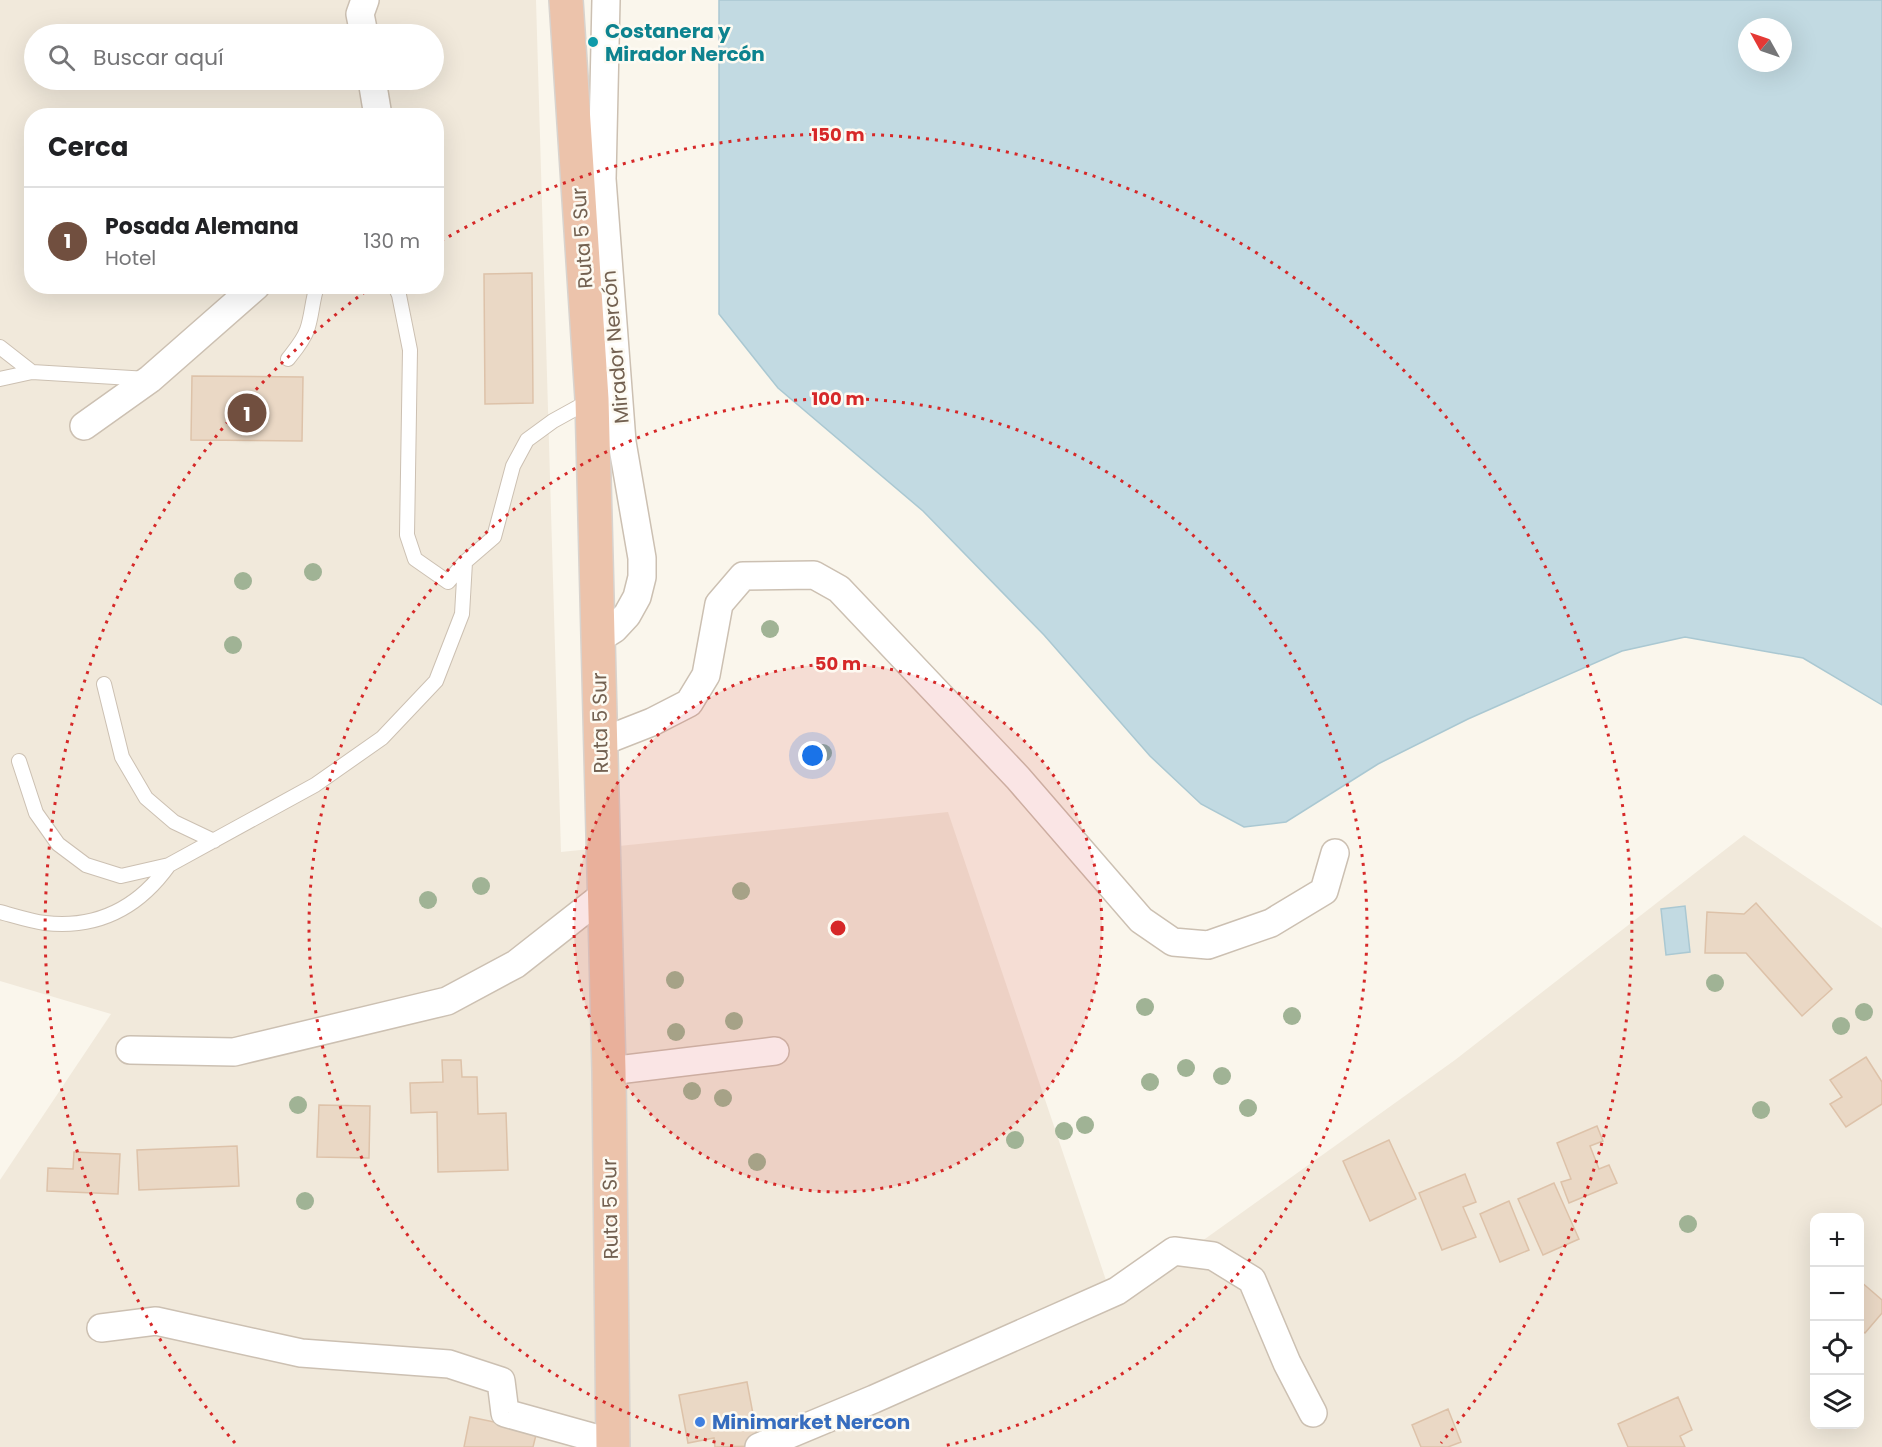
<!DOCTYPE html>
<html lang="es">
<meta charset="utf-8">
<style>
body{margin:0;font-family:Poppins,sans-serif;background:#f6f6f6;color:#202124}
.controls{position:absolute;right:18px;bottom:18px;display:grid;overflow:hidden;border-radius:12px;box-shadow:0 6px 24px #0002}
.controls button{width:54px;height:54px;display:grid;place-items:center;padding:0;border:0;border-bottom:2px solid #e0e0e0;background:#fff;color:#202124;font:30px sans-serif}
.compass{position:absolute;left:1738px;top:18px;width:54px;height:54px;border-radius:50%;background:#fff;box-shadow:0 6px 24px #0002;rotate:310deg}
.you{position:absolute;left:813px;top:756px;width:21px;height:21px;margin:-15px;border:4px solid #fff;border-radius:50%;background:#1a73e8;box-shadow:0 0 0 9px #1a73e833}
.badge{display:grid;place-items:center;width:39px;height:39px;border-radius:50%;background:#714f3f;color:#fff;font-size:20px;font-weight:700}
.pin{position:absolute;translate:-50% -50%;border:3px solid #fff;box-shadow:0 2px 6px #0006}
.list{margin:0;padding:0;list-style:none}
h2{display:flex;justify-content:space-between;align-items:center;height:78px;margin:0;padding:0 24px;font-size:26px}
h2 small{font-size:20px;font-weight:400;color:#757577}
.list li{display:grid;grid-template-columns:39px 1fr auto;gap:18px;align-items:center;box-sizing:border-box;height:108px;padding:0 24px;border-top:2px solid #e0e0e0}
.list b{display:block;font-size:22px;white-space:nowrap}
.list p{margin:0;font-size:20px;white-space:nowrap;color:#757577}
.list em{font-size:20px;font-style:normal;color:#757577}
.icon{flex:none;width:33px;height:33px;fill:none;stroke:currentColor;stroke-width:2;stroke-linecap:round;stroke-linejoin:round}
.map{position:relative;flex:none;width:1882px;height:1447px;overflow:hidden}
.search{position:absolute;background:#fff;box-shadow:0 6px 24px #0002;left:24px;top:24px;width:420px;height:66px;display:flex;align-items:center;gap:15px;box-sizing:border-box;padding:0 21px;border-radius:33px;color:#757577;font-size:22px}
.panel{position:absolute;background:#fff;box-shadow:0 6px 24px #0002;left:24px;top:108px;width:420px;height:186px;border-radius:24px}
.map>svg:first-child{display:block}
.residential{fill:#f1e9db;fill-rule:evenodd}
.water{fill:#c2dae2;stroke:#aac8d2;stroke-width:1.5;fill-rule:evenodd}
.building{fill:#ead8c5;stroke:#ddc2a9;stroke-width:1.5}
.lines{fill:none;stroke-linecap:round;stroke-linejoin:round}
.lane-casing{stroke:#ccc0b2;stroke-width:16}
.street-casing{stroke:#ccc0b2;stroke-width:30}
.highway-casing{stroke:#d8d3ce;stroke-width:36}
.lane{stroke:#fff;stroke-width:14}
.street{stroke:#fff;stroke-width:27}
.highway{stroke:#ecc3ab;stroke-width:33}
.tree{fill:#a0b395}
.ring{fill:none;stroke:#d62828;stroke-width:3;stroke-dasharray:3 6}
.culture-dot{fill:#0f9aa8;stroke:#fdfaf2;stroke-width:2}
.shop-dot{fill:#3f7fe0;stroke:#fdfaf2;stroke-width:2}
.labels{text-anchor:middle;dominant-baseline:central;stroke-width:5;stroke-linejoin:round;paint-order:stroke}
.culture-label{font-size:20px;font-weight:bold;fill:#0d838f;stroke:#fdfaf2;text-anchor:start}
.street-label{font-size:20px;fill:#736151;stroke:#fdfaf2}
.shop-label{font-size:20px;font-weight:bold;fill:#366cbe;stroke:#fdfaf2;text-anchor:start}
.centre{fill:#d62828;stroke:#fdfaf2;stroke-width:3}
.ring-label{font-size:18px;text-anchor:middle;font-weight:bold;fill:#d62828;stroke:#fdfaf2;stroke-width:5;stroke-linejoin:round;paint-order:stroke}
</style>
<div class="map">
<svg width="1882" height="1447" viewBox="0 0 1882 1447">
<rect width="100%" height="100%" fill="#faf6ec"/>
<path class="residential" d="M0,0H536L561,852L948,812L1114,1304L1455,1060L1744,835L1882,928V1447H0V1180L111,1014L0,981ZM34,34H434V80H34ZM32,116H436V286H32ZM1814,1218H1860V1424H1814Z"/>
<path class="water" d="M719,0H1882V705L1803,658L1685,637L1622,651L1468,719L1378,764L1286,822L1244,827L1201,804L1150,756L1044,635L923,511L778,388L719,314ZM1747,27H1783V63H1747Z
M1685,906L1690,952L1666,955L1661,909Z"/>
<path class="building" d="M532,273L533,403L485,404L484,274Z
M192,376L303,377L302,441L191,440Z
M1756,903L1832,989L1802,1016L1746,953H1705L1707,912L1744,914Z
M1866,1057L1882,1082V1104L1846,1127L1830,1104L1842,1097L1830,1080Z
M442,1060H461L462,1077H477L478,1114L506,1113L508,1170L438,1172L437,1112L411,1113L410,1083L443,1082Z
M319,1105L370,1106L369,1158L317,1157Z
M1597,1126L1603,1141L1590,1146L1599,1169L1609,1165L1617,1183L1569,1203L1561,1182L1571,1179L1557,1143Z
M1389,1140L1416,1199L1370,1221L1343,1161Z
M237,1146L239,1186L139,1190L137,1150Z
M74,1152L120,1154L118,1194L47,1191L48,1168L73,1169Z
M1465,1174L1476,1202L1463,1207L1476,1237L1442,1250L1419,1193Z
M1554,1183L1579,1239L1543,1255L1518,1199Z
M1509,1201L1529,1250L1500,1262L1480,1214Z
M1860,1281L1882,1300V1313L1865,1333L1860,1329Z
M747,1382L759,1446L715,1447L714,1438L688,1443L679,1395Z
M1678,1397L1692,1430L1680,1436L1685,1447H1628L1618,1424Z
M1448,1409L1461,1442L1448,1447H1421L1412,1425Z
M470,1417L537,1431L533,1447H464Z"/>
<g class="lines">
<defs>
<path id="lane" d="M395,286L399,295L410,350L407,535L415,559L448,582L465,562L494,537L513,466L527,440L553,421L591,400
M0,347L32,372
M288,359C295,350 303,341 307,330C312,316 312,301 317,286
M0,379L32,372L148,379
M104,684L122,757L146,798L174,822L214,841
M19,761L36,813L58,844L86,865L121,876L169,865L315,785L382,738L436,681L462,614L465,562
M0,912C15,916 30,921 45,923C99,929 139,907 169,865"/>
<path id="street" d="M364,34L360,14L365,0
M372,80L378,116
M84,426L150,379L256,286
M598,639L614,629L627,615L637,597L642,577V558L622,442L602,179L606,0
M601,742L652,722L689,703L706,675L719,604L743,576L814,575L839,589L1018,778L1141,920L1173,942L1208,945L1271,923L1324,891L1335,853
M130,1050L234,1052L447,1001L516,964L605,894
M609,1071L775,1051
M101,1328L156,1321L301,1353L449,1364L501,1381L505,1413L613,1443
M759,1447L874,1399L1117,1291L1174,1251L1213,1256L1252,1280L1287,1363L1313,1413"/>
<path id="highway" d="M566,0L592,399L609,1071L613,1447"/>
</defs>
<use href="#lane" class="lane-casing"/>
<use href="#street" class="street-casing"/>
<use href="#highway" class="highway-casing"/>
<use href="#lane" class="lane"/>
<use href="#street" class="street"/>
<use href="#highway" class="highway"/>
</g>
<g class="tree">
<circle cx="313" cy="572" r="9"/>
<circle cx="243" cy="581" r="9"/>
<circle cx="770" cy="629" r="9"/>
<circle cx="233" cy="645" r="9"/>
<circle cx="823" cy="753" r="9"/>
<circle cx="481" cy="886" r="9"/>
<circle cx="741" cy="891" r="9"/>
<circle cx="428" cy="900" r="9"/>
<circle cx="675" cy="980" r="9"/>
<circle cx="1715" cy="983" r="9"/>
<circle cx="1145" cy="1007" r="9"/>
<circle cx="1864" cy="1012" r="9"/>
<circle cx="1292" cy="1016" r="9"/>
<circle cx="734" cy="1021" r="9"/>
<circle cx="1841" cy="1026" r="9"/>
<circle cx="676" cy="1032" r="9"/>
<circle cx="1186" cy="1068" r="9"/>
<circle cx="1222" cy="1076" r="9"/>
<circle cx="1150" cy="1082" r="9"/>
<circle cx="692" cy="1091" r="9"/>
<circle cx="723" cy="1098" r="9"/>
<circle cx="298" cy="1105" r="9"/>
<circle cx="1248" cy="1108" r="9"/>
<circle cx="1761" cy="1110" r="9"/>
<circle cx="1085" cy="1125" r="9"/>
<circle cx="1064" cy="1131" r="9"/>
<circle cx="1015" cy="1140" r="9"/>
<circle cx="757" cy="1162" r="9"/>
<circle cx="305" cy="1201" r="9"/>
<circle cx="1688" cy="1224" r="9"/>
</g>
<circle cx="838" cy="928" r="264" fill="#d62828" fill-opacity=".12"/>
<g class="ring">
<circle cx="838" cy="928" r="264"/>
<path d="M733 1446A529 529 0 1 1 943 1446"/>
<path d="M235 1443A793 793 0 0 1 366 291M441 241A793 793 0 0 1 1441 1443"/>
</g>
<circle class="culture-dot" cx="593" cy="42" r="6"/>
<circle class="shop-dot" cx="700" cy="1422" r="6"/>
<g class="labels">
<g class="culture-label">
<text x="605" y="31">Costanera y<tspan x="605" dy="23">Mirador Nercón</tspan></text>
</g>
<g class="street-label">
<text transform="translate(582 238) rotate(-94)">Ruta 5 Sur</text>
<text transform="translate(615 347) rotate(-95)">Mirador Nercón</text>
<text transform="translate(600 723) rotate(-91)">Ruta 5 Sur</text>
<text transform="translate(610 1209) rotate(-91)">Ruta 5 Sur</text>
</g>
<g class="shop-label">
<text x="712" y="1422">Minimarket Nercon</text>
</g>
</g>
<circle cx="838" cy="928" r="9" class="centre"/>
<g class="ring-label">
<text x="838" y="141">150 m</text>
<text x="838" y="405">100 m</text>
<text x="838" y="670">50 m</text>
</g>
</svg>
<div class="controls">
<button>+</button>
<button>−</button>
<button><svg class="icon" aria-label="locate" viewBox="0 0 24 24"><circle cx="12" cy="12" r="6"/><path d="M12 2v4M12 18v4M2 12h4M18 12h4"/></svg></button>
<button><svg class="icon" aria-label="layers" viewBox="0 0 24 24"><path d="M12 4l9 5-9 5-9-5zM3 14l9 5 9-5"/></svg></button>
</div>
<svg class="compass" viewBox="-18 -18 36 36"><path d="M0-13l5 13h-10z" fill="#e53935"/><path d="M0 13l5-13h-10z" fill="#757577"/></svg>
<div class="you"></div>
<div class="pin badge" style="left:247px;top:413px">1</div>
<div class="search"><svg class="icon" aria-label="search" viewBox="0 0 24 24"><circle cx="10" cy="10" r="6"/><path d="M15 15l6 6"/></svg>Buscar aquí</div>
<section class="panel">
<h2>Cerca<small></small></h2>
<ul class="list">
<li><span class="badge">1</span><div><b>Posada Alemana</b><p>Hotel</p></div><em>130 m</em></li>
</ul>
</section>
</div>
